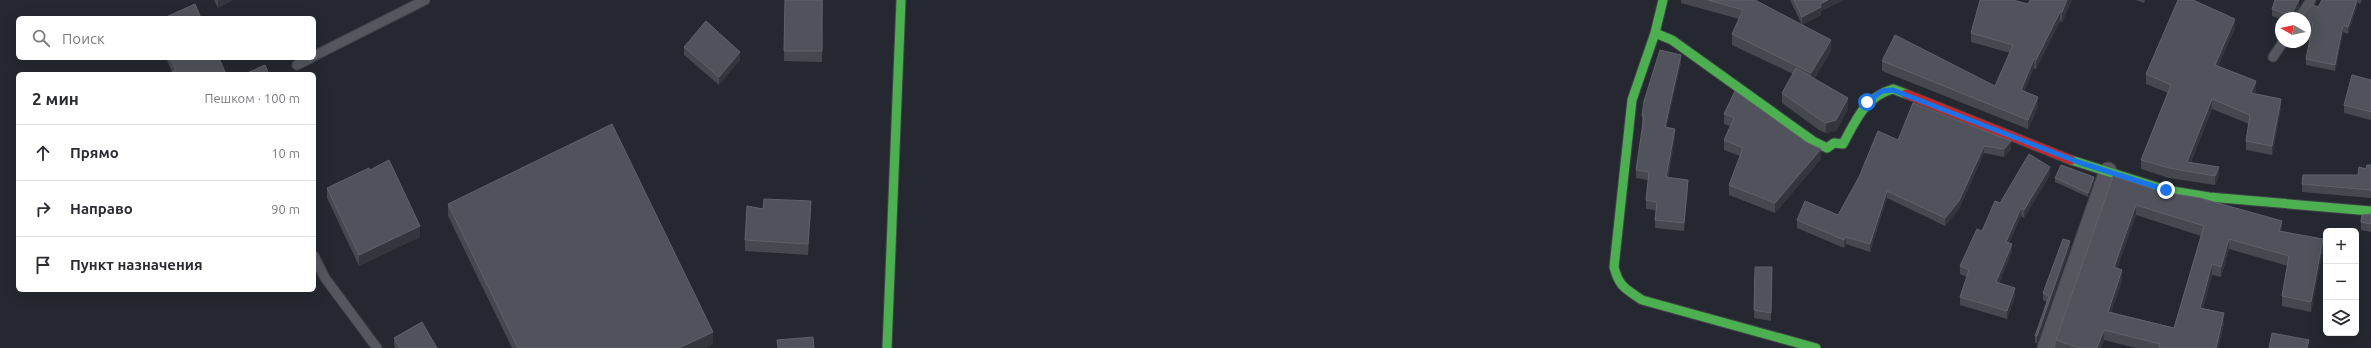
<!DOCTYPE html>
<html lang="ru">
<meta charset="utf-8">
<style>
body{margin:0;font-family:Ubuntu,sans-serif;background:#f7f7f7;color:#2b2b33}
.controls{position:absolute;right:12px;bottom:12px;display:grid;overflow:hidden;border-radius:6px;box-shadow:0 4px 16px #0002}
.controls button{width:36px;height:36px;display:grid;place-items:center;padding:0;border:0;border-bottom:1px solid #e1e1e2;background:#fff;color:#2b2b33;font:20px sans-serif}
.compass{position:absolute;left:2275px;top:12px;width:36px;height:36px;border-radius:50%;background:#fff;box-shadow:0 4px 16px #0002;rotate:279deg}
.stop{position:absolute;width:12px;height:12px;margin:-9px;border:3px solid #1a73e8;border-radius:50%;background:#fff}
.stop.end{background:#1a73e8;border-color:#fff;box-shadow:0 1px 4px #0008}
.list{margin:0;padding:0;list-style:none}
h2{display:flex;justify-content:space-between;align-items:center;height:52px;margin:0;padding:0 16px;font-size:17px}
h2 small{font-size:13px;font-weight:400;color:#7c7c81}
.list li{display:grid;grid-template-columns:26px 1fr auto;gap:12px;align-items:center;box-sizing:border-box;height:56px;padding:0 16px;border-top:1px solid #e1e1e2}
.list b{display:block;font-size:15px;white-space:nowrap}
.list em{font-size:13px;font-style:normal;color:#7c7c81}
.icon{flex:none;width:22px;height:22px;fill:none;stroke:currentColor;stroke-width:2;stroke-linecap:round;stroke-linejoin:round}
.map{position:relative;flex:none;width:2371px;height:348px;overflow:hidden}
.search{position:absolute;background:#fff;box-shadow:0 4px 16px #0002;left:16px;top:16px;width:300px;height:44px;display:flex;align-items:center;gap:10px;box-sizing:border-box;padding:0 14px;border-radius:6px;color:#7c7c81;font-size:15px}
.panel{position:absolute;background:#fff;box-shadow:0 4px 16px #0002;left:16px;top:72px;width:300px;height:220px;border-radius:6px}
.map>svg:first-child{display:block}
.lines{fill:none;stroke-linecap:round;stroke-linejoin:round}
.lane-casing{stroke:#414349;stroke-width:11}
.street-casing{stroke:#414349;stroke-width:19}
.fast-casing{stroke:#414349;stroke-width:11}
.jam-casing{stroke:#414349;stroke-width:11}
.lane{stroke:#55565e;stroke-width:9}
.street{stroke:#55565e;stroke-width:17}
.fast{stroke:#4caf50;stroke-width:9}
.jam{stroke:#c62828;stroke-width:9}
.wall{fill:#45484f;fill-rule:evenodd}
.shaded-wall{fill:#33363d}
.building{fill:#50535b;stroke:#5f626b;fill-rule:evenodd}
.route{stroke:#1a73e8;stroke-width:5}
</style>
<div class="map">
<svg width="2371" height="348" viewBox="0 0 2371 348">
<rect width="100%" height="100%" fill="#252830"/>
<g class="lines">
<defs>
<path id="lane" d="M2299,18L2311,0
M314,56L425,0
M2273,57L2283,42
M297,65L311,58
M314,256L325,278L377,348"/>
<path id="street" d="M2046,348L2108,171"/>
<path id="fast" d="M1663,0L1655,33L1632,100L1614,267C1619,287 1626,289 1642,300L1816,348
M1655,33L1672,40L1813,141L1827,148L1834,143L1843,144C1856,120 1865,97 1893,89L1906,94
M2071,160L2166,190L2209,197L2371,211
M887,348L901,0"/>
<path id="jam" d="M1906,94L2071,160"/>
</defs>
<use href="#lane" class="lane-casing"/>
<use href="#street" class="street-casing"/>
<use href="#fast" class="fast-casing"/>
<use href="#jam" class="jam-casing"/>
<use href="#lane" class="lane"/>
<use href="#street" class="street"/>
<use href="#fast" class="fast"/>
<use href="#jam" class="jam"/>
</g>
<path class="wall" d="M214,0H233L218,8Z
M785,0H823L822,62L784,61Z
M1681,0H1755L1831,51L1814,79L1848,109L1836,131L1826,133L1819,130L1782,103V93L1793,74L1732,45V34L1739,19L1681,3Z
M1790,0H1844L1821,11V15L1802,25Z
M2030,0H2072L2062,22L2060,21L2036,69L2034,68L2024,91L2038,107L2028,129L1882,71V61L1995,86L2010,53L1971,42V33L2028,4Z
M2136,0H2145L2144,3Z
M2322,0H2362L2360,4L2358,3L2348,34L2343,32L2335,71L2306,65V59L2312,29L2305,27V18H2281V19L2272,16V9L2299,7L2295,15V16L2299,17L2318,7Z
M2235,28L2218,66L2256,91L2254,94L2281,108L2272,155L2246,150V141L2249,124L2212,109L2191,162L2219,176L2215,185L2169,178L2141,169V160L2168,93L2146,84V74Z
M684,47L740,60L719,85L684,55Z
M166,58H219L225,74L172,72Z
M1681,63L1666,128L1675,137L1668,178L1688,188L1684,231L1655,228V220L1656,210L1646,209V200L1648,180L1636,178V170L1643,124H1642V116Z
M2371,80V120L2344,113V105Z
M1913,103L2011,149L2004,157L1984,153L1959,209L1945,226L1887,198L1870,252L1846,244L1844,248L1797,228V220L1838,215L1898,140Z
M1724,114L1821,159L1775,213L1729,195V185L1740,156L1724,150V140L1730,126L1724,124Z
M2371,165V198L2302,192V184L2358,175Z
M370,170L420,237L359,266L327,198V188Z
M2050,175L2024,218L2021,216L2009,243L2012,252L1999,283L2015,296L2007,319L1960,305V297L1967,277L1960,274V266L2000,203Z
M2113,176L2162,192L2282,231L2323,250L2311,312L2282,306V296L2288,266L2229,249L2221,277L2212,275L2203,308L2224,323L2218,348H2136L2104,340L2101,348H2056V340ZM2136,215L2201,236L2174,328L2111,312L2122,281L2117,268Z
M2055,178L2094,181L2088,197L2055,182Z
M448,204L713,344L705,348H512L448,216Z
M763,209L811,212L808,255L745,251V240Z
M2371,214V232L2361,230V222Z
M2070,248L2037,343H2035V336L2047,302L2043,300V293Z
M1755,267H1772L1771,321L1754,318Z
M394,338L437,348H395L394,346Z"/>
<path class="shaded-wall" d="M218,0H233L218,8Z
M1828,0H1844L1821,11V15L1802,25V17L1820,4Z
M2067,0H2072L2062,22V12Z
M2299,0V7L2294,17L2293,11Z
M2357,0H2358V3L2348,34V27Z
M2060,12V21L2036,69V60Z
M2235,19V28L2215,74V65Z
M2343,25V32L2335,71V65Z
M1831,40V51L1811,83V73Z
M740,52V60L719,85V77Z
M1681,55V63L1665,135V127Z
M2034,59V68L2021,99V90Z
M2256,81V91L2251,102V93Z
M2038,97V107L2028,129V120Z
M1848,98V109L1836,131L1826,133V123Z
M2212,99V109L2187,171V162Z
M2281,99V108L2272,155V146Z
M1675,129V137L1666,186V177Z
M2011,141V149L2004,157V149Z
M1984,146V153L1959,209L1945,226V218Z
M1821,149V159L1775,213V203Z
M2050,167V175L2024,218V210Z
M2219,167V176L2215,185V176Z
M2094,177V181L2088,197V193Z
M1688,180V188L1684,231V223Z
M1887,191V198L1870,252V244Z
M811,201V212L808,255V244Z
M2136,205V215L2114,278V267Z
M2021,208V216L2006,250V242Z
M2282,221V231H2279Z
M420,226V237L359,266V255Z
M1846,237V244L1844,248V240Z
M2229,239V249L2221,277V267Z
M2323,239V250L2311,312V302Z
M2070,241V248L2037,343V336Z
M2012,244V252L1996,290V282Z
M2212,264V275L2200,318V308Z
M2122,270V281L2108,322V312Z
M2015,288V296L2007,319V311Z
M2224,313V323L2218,348H2216Z
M2104,330V340L2101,348H2097Z
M713,332V344L705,348H679Z"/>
<path class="building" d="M785,0H822V51H784Z
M1708,0H1755L1831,40L1811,73L1732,34L1743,10Z
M1794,0H1828L1820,4L1821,7L1802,17Z
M1980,0H2013L2028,4L2030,0H2067L2062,12H2060L2036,60L2034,59L2021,90L2038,97L2028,120L1882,61L1895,35L1995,86L2013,45L1971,33Z
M2178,0H2193L2235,19L2215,65L2256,81L2251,93L2281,99L2272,146L2246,141L2250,115L2212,99L2187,162L2219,167L2215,176L2169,168L2141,160L2171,85L2146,74Z
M2275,0H2299L2293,11L2295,16L2299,17L2304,15L2311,4L2318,7L2322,0H2357L2348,27L2343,25L2335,65L2306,59L2313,23L2305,20V18H2298L2272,9Z
M195,4L201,18H164Z
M706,21L740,52L719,77L684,47Z
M1660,50L1681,55L1665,127L1675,129L1666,177L1688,180L1684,223L1655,220L1657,202L1646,200L1649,172L1636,170L1644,116H1642L1644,101Z
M170,58H219L225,72L222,74H168L176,70Z
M265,65L269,74H245Z
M1796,68L1848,98L1836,120L1826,123L1819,119L1782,93Z
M2352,75L2371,80V112L2344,105Z
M1735,91L1806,142L1821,149L1775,203L1729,185L1743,148L1724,140L1734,118L1724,114Z
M1913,103L2011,141L2004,149L1984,146L1959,201L1945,218L1887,191L1870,244L1846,237L1844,240L1797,220L1805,201L1838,215L1859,177L1878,131L1898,140Z
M612,124L713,332L679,348H518L448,204Z
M2029,154L2050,167L2024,210L2021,208L2006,242L2012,244L1996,282L2015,288L2007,311L1960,297L1969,270L1960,266L1977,229L1982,231L1995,201L2000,203Z
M389,160L420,226L359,255L327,188L369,168L370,170Z
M2061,165L2094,177L2088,193L2055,178Z
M2367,165H2371V190L2302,184L2303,175H2358L2359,167L2366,169Z
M2113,176L2162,192L2200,198L2282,221L2279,231L2323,239L2311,302L2282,296L2289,256L2229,239L2221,267L2212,264L2200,308L2224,313L2216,348H2159L2160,344L2104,330L2097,348H2079L2056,340ZM2136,205L2204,226L2174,328L2108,312L2122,270L2114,267Z
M764,199L811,201L808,244L745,240L747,206L763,209Z
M2371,214V224L2361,222L2362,215Z
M2063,239L2070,241L2037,336H2035L2049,296L2043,293Z
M1755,267H1772L1771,313L1754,310Z
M422,322L437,348H400L394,338Z
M2272,333L2309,340L2307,348H2269Z
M813,337L814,348H778L777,340Z"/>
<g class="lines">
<path class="route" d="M1867,102L1882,91L1893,90L2078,162L2166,190"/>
</g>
</svg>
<div class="controls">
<button>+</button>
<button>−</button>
<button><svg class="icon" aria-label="layers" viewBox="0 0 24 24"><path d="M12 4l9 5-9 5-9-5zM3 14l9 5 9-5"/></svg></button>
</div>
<svg class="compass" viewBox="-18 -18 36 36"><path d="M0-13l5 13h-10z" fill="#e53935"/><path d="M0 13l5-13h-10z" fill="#7c7c81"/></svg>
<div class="stop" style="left:1867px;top:102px"></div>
<div class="stop end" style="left:2166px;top:190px"></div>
<div class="search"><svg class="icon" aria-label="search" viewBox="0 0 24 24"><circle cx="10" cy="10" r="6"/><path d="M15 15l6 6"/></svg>Поиск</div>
<section class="panel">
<h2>2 мин<small>Пешком · 100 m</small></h2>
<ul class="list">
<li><svg class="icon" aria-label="ahead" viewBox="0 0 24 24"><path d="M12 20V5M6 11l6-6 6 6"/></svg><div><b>Прямо</b></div><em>10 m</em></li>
<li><svg class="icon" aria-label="right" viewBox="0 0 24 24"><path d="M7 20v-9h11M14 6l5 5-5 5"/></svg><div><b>Направо</b></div><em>90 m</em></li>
<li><svg class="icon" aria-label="arrive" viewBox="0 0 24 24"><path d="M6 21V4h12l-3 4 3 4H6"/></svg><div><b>Пункт назначения</b></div></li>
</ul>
</section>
</div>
